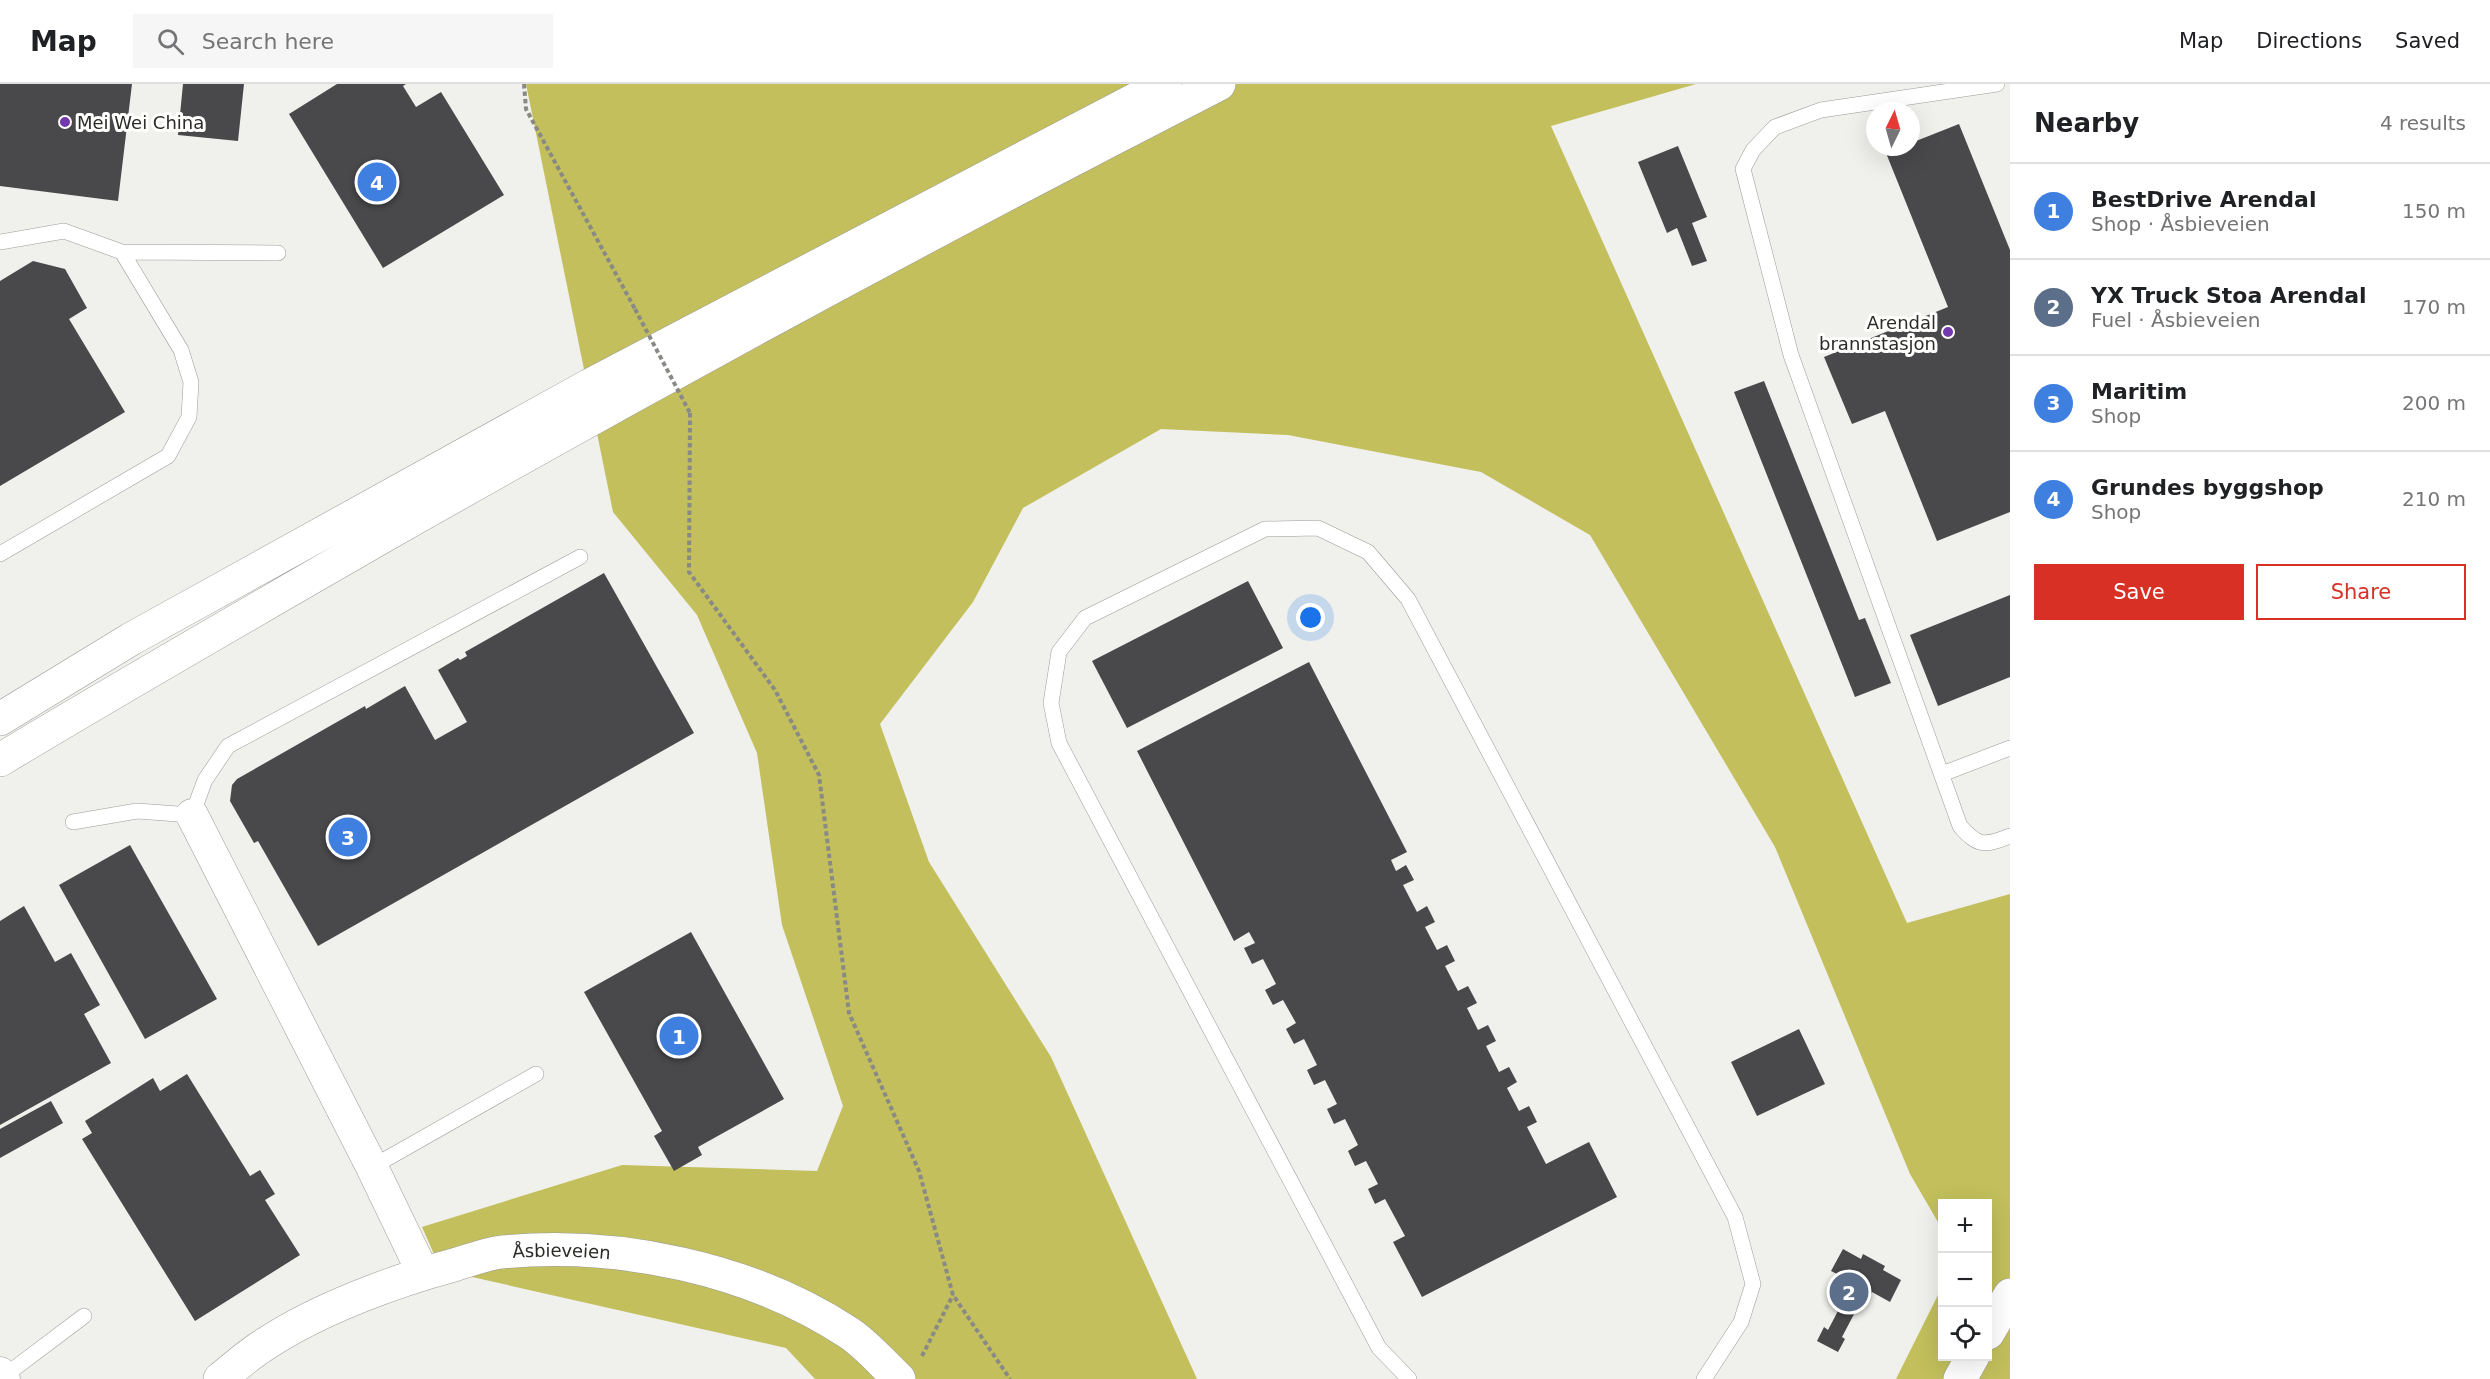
<!DOCTYPE html>
<meta charset="utf-8">
<style>
body{margin:0;font-family:"DejaVu Sans",sans-serif;background:#f6f6f6;color:#202124}
.controls{position:absolute;right:18px;bottom:18px;display:grid;overflow:hidden;border-radius:0px;box-shadow:0 6px 24px #0002}
.controls button{width:54px;height:54px;display:grid;place-items:center;padding:0;border:0;border-bottom:2px solid #e0e0e0;background:#fff;color:#202124;font:30px sans-serif}
.compass{position:absolute;left:1866px;top:18px;width:54px;height:54px;border-radius:50%;background:#fff;box-shadow:0 6px 24px #0002;rotate:5deg}
.you{position:absolute;left:1311px;top:534px;width:21px;height:21px;margin:-15px;border:4px solid #fff;border-radius:50%;background:#1a73e8;box-shadow:0 0 0 9px #1a73e833}
.badge{display:grid;place-items:center;width:39px;height:39px;border-radius:50%;background:#d93025;color:#fff;font-size:20px;font-weight:700}
.pin{position:absolute;translate:-50% -50%;border:3px solid #fff;box-shadow:0 2px 6px #0006}
.list{margin:0;padding:0;list-style:none}
h2{display:flex;justify-content:space-between;align-items:center;height:78px;margin:0;padding:0 24px;font-size:26px}
h2 small{font-size:20px;font-weight:400;color:#757577}
.list li{display:grid;grid-template-columns:39px 1fr auto;gap:18px;align-items:center;box-sizing:border-box;height:96px;padding:0 24px;border-top:2px solid #e0e0e0}
.list b{display:block;font-size:22px;white-space:nowrap}
.list p{margin:0;font-size:20px;white-space:nowrap;color:#757577}
.list em{font-size:20px;font-style:normal;color:#757577}
.actions{display:flex;gap:12px;padding:18px 24px}
.actions a{flex:1;padding:14px 0;border:2px solid #d93025;border-radius:0px;text-align:center;font-size:21px;color:#d93025}
.actions .main{background:#d93025;color:#fff}
.icon{flex:none;width:33px;height:33px;fill:none;stroke:currentColor;stroke-width:2;stroke-linecap:round;stroke-linejoin:round}
.map{position:relative;flex:none;width:2010px;height:1295px;overflow:hidden}
header{display:flex;align-items:center;gap:36px;box-sizing:border-box;height:84px;padding:0 30px;background:#fff;border-bottom:2px solid #e0e0e0}
header strong{font-size:28px}
nav{display:flex;gap:33px;margin-inline-start:auto;font-size:21px}
.search{width:420px;height:54px;background:#f6f6f6;display:flex;align-items:center;gap:15px;box-sizing:border-box;padding:0 21px;border-radius:0px;color:#757577;font-size:22px}
main{display:flex}
aside{flex:1;background:#fff}
.map>svg:first-child{display:block}
.forest{fill:#c2bf5c}
.building{fill:#49484b}
.lines{fill:none;stroke-linecap:round;stroke-linejoin:round}
.service-casing{stroke:#9b9b98;stroke-width:16}
.minor-casing{stroke:#9b9b98;stroke-width:33}
.tertiary-casing{stroke:#9b9b98;stroke-width:34}
.trunk-casing{stroke:#9b9b98;stroke-width:34}
.path{stroke:#898986;stroke-width:4;stroke-dasharray:4.5 3;stroke-linecap:butt}
.service{stroke:#fff;stroke-width:15}
.minor{stroke:#fff;stroke-width:32}
.tertiary{stroke:#fff;stroke-width:33}
.trunk{stroke:#fff;stroke-width:33}
.path-bridge{stroke:#898986;stroke-width:4;stroke-dasharray:4.5 3;stroke-linecap:butt}
.poi-dot{fill:#7338ad;stroke:#fffffe;stroke-width:2}
.labels{text-anchor:middle;dominant-baseline:central;stroke-width:6;stroke-linejoin:round;paint-order:stroke}
.poi-label{font-size:18px;fill:#2b2b29;stroke:#fffffe;text-anchor:start}
.street-label{font-size:18px;fill:#2b2b29;stroke:#fffffe}
</style>
<header>
<strong>Map</strong>
<div class="search"><svg class="icon" aria-label="search" viewBox="0 0 24 24"><circle cx="10" cy="10" r="6"/><path d="M15 15l6 6"/></svg>Search here</div>
<nav><a>Map</a><a>Directions</a><a>Saved</a></nav>
</header>
<main>
<div class="map">
<svg width="2010" height="1295" viewBox="0 0 2010 1295">
<rect width="100%" height="100%" fill="#f0f0ec"/>
<path class="forest" d="M526,0H1696L1551,42L1907,839L2010,810V1295H1896L1942,1203V1272H1988V1120H1942V1145L1910,1090L1775,763L1590,451L1481,388L1288,351L1161,345L1023,424L973,518L880,640L929,778L1051,973L1197,1295H815L786,1264L441,1186L422,1143L622,1081L817,1087L843,1022L782,841L757,669L697,531L613,428Z"/>
<path class="building" d="M0,0H132L118,117L0,102Z
M183,0H244L238,57L178,51Z
M337,0H406L403,2L416,23L441,8L504,111L383,184L289,30Z
M1959,40L2010,166V428L1937,457L1885,327L1852,340L1824,273L1948,223L1886,69L1901,63H1911V59Z
M1678,62L1707,133L1692,139L1707,177L1692,182L1677,144L1667,149L1638,78Z
M33,177L65,185L87,224L69,235L125,328L0,402V197Z
M1764,297L1859,536L1865,534L1891,599L1855,613L1734,308Z
M604,489L694,649L318,862L258,757L254,759L230,717L232,701L237,695L365,622L366,625L405,602L435,656L467,638L438,586L458,574L460,576L467,572L465,568Z
M1248,497L1283,564L1127,644L1092,577Z
M2010,511V593L1938,622L1910,551Z
M1309,578L1407,768L1391,776L1396,787L1406,781L1414,796L1403,801L1417,828L1427,822L1435,838L1425,843L1437,866L1447,861L1455,877L1445,882L1458,907L1468,902L1477,919L1467,924L1478,946L1488,941L1496,957L1486,962L1499,988L1509,983L1517,998L1507,1004L1519,1027L1529,1022L1537,1038L1527,1043L1546,1080L1589,1058L1617,1113L1422,1213L1393,1158L1405,1152L1385,1115L1375,1120L1368,1105L1378,1100L1366,1077L1355,1082L1348,1067L1358,1061L1345,1035L1334,1040L1327,1025L1337,1020L1325,996L1314,1001L1307,986L1317,981L1304,955L1294,960L1286,945L1296,939L1283,916L1273,921L1265,906L1276,900L1263,875L1252,880L1244,864L1255,859L1249,848L1234,857L1137,667Z
M130,761L217,915L145,955L59,801Z
M24,822L55,878L71,869L100,921L84,930L111,979L0,1041V837Z
M691,848L784,1015L698,1063L702,1071L674,1087L654,1052L662,1047L584,908Z
M1799,945L1825,1000L1757,1032L1731,978Z
M187,990L250,1092L260,1086L275,1110L265,1116L300,1171L195,1237L82,1055L92,1049L85,1037L153,994L160,1007Z
M51,1017L63,1039L0,1074V1045Z
M1843,1165L1861,1175L1863,1170L1885,1182L1883,1186L1901,1196L1890,1218L1872,1208L1868,1216L1863,1213L1842,1253L1845,1255L1838,1268L1817,1257L1824,1243L1828,1246L1849,1206L1845,1204L1849,1196L1831,1187Z"/>
<g class="lines">
<defs>
<path id="service" d="M1997,0L1821,26L1775,43L1753,66L1743,85L1791,271L1960,742C1978,763 1985,762 2010,752
M0,158L64,147L122,168L181,266L191,298L189,333L168,372L0,470
M122,168L278,169
M1942,690L2010,664
M73,738L137,727L192,731L205,696L228,662L580,473
M372,1083L536,990
M3,1293L84,1232
M1409,1295L1379,1264L1059,659L1051,619L1059,568L1085,534L1265,445L1318,444L1368,468L1408,515L1735,1133L1753,1200L1741,1238L1704,1295"/>
<path id="minor" d="M192,731L372,1083L423,1189
M0,1289L4,1295"/>
<g id="tertiary">
<path d="M1988,1249L2010,1211"/>
<path id="s1" d="M220,1295C235,1283 250,1269 267,1259C319,1225 394,1197 454,1181C470,1176 486,1170 502,1168C619,1157 750,1184 849,1249C867,1261 883,1280 899,1295"/>
<path d="M1960,1295L1973,1272"/>
</g>
<path id="trunk" d="M0,635L131,555L590,301L1165,0
M0,676C128,599 257,525 387,450C661,294 938,144 1219,0"/>
</defs>
<use href="#service" class="service-casing"/>
<use href="#minor" class="minor-casing"/>
<use href="#tertiary" class="tertiary-casing"/>
<use href="#trunk" class="trunk-casing"/>
<path class="path" d="M524,0L526,25L635,225
M690,329L689,488L775,606L819,691L849,929L919,1087L953,1211L1010,1295
M922,1272L953,1211"/>
<use href="#service" class="service"/>
<use href="#minor" class="minor"/>
<use href="#tertiary" class="tertiary"/>
<use href="#trunk" class="trunk"/>
<path class="path-bridge" d="M635,225L690,329"/>
</g>
<g class="poi-dot">
<circle cx="65" cy="38" r="6"/>
<circle cx="1948" cy="248" r="6"/>
</g>
<g class="labels">
<g class="poi-label">
<text x="77" y="38">Mei Wei China</text>
<text x="1936" y="238" text-anchor="end">Arendal<tspan x="1936" dy="21">brannstasjon</tspan></text>
</g>
<g class="street-label">
<text stroke="none"><textPath href="#s1" startOffset="372">Åsbieveien</textPath></text>
</g>
</g>
</svg>
<div class="controls">
<button>+</button>
<button>−</button>
<button><svg class="icon" aria-label="locate" viewBox="0 0 24 24"><circle cx="12" cy="12" r="6"/><path d="M12 2v4M12 18v4M2 12h4M18 12h4"/></svg></button>
</div>
<svg class="compass" viewBox="-18 -18 36 36"><path d="M0-13l5 13h-10z" fill="#e53935"/><path d="M0 13l5-13h-10z" fill="#757577"/></svg>
<div class="you"></div>
<div class="pin badge" style="left:679px;top:952px;background:#3f7fe0">1</div>
<div class="pin badge" style="left:1849px;top:1208px;background:#5c6f8a">2</div>
<div class="pin badge" style="left:348px;top:753px;background:#3f7fe0">3</div>
<div class="pin badge" style="left:377px;top:98px;background:#3f7fe0">4</div>
</div>
<aside>
<h2>Nearby<small>4 results</small></h2>
<ul class="list">
<li><span class="badge" style="background:#3f7fe0">1</span><div><b>BestDrive Arendal</b><p>Shop · Åsbieveien</p></div><em>150 m</em></li>
<li><span class="badge" style="background:#5c6f8a">2</span><div><b>YX Truck Stoa Arendal</b><p>Fuel · Åsbieveien</p></div><em>170 m</em></li>
<li><span class="badge" style="background:#3f7fe0">3</span><div><b>Maritim</b><p>Shop</p></div><em>200 m</em></li>
<li><span class="badge" style="background:#3f7fe0">4</span><div><b>Grundes byggshop</b><p>Shop</p></div><em>210 m</em></li>
</ul>
<div class="actions"><a class="main">Save</a><a>Share</a></div>
</aside>
</main>
